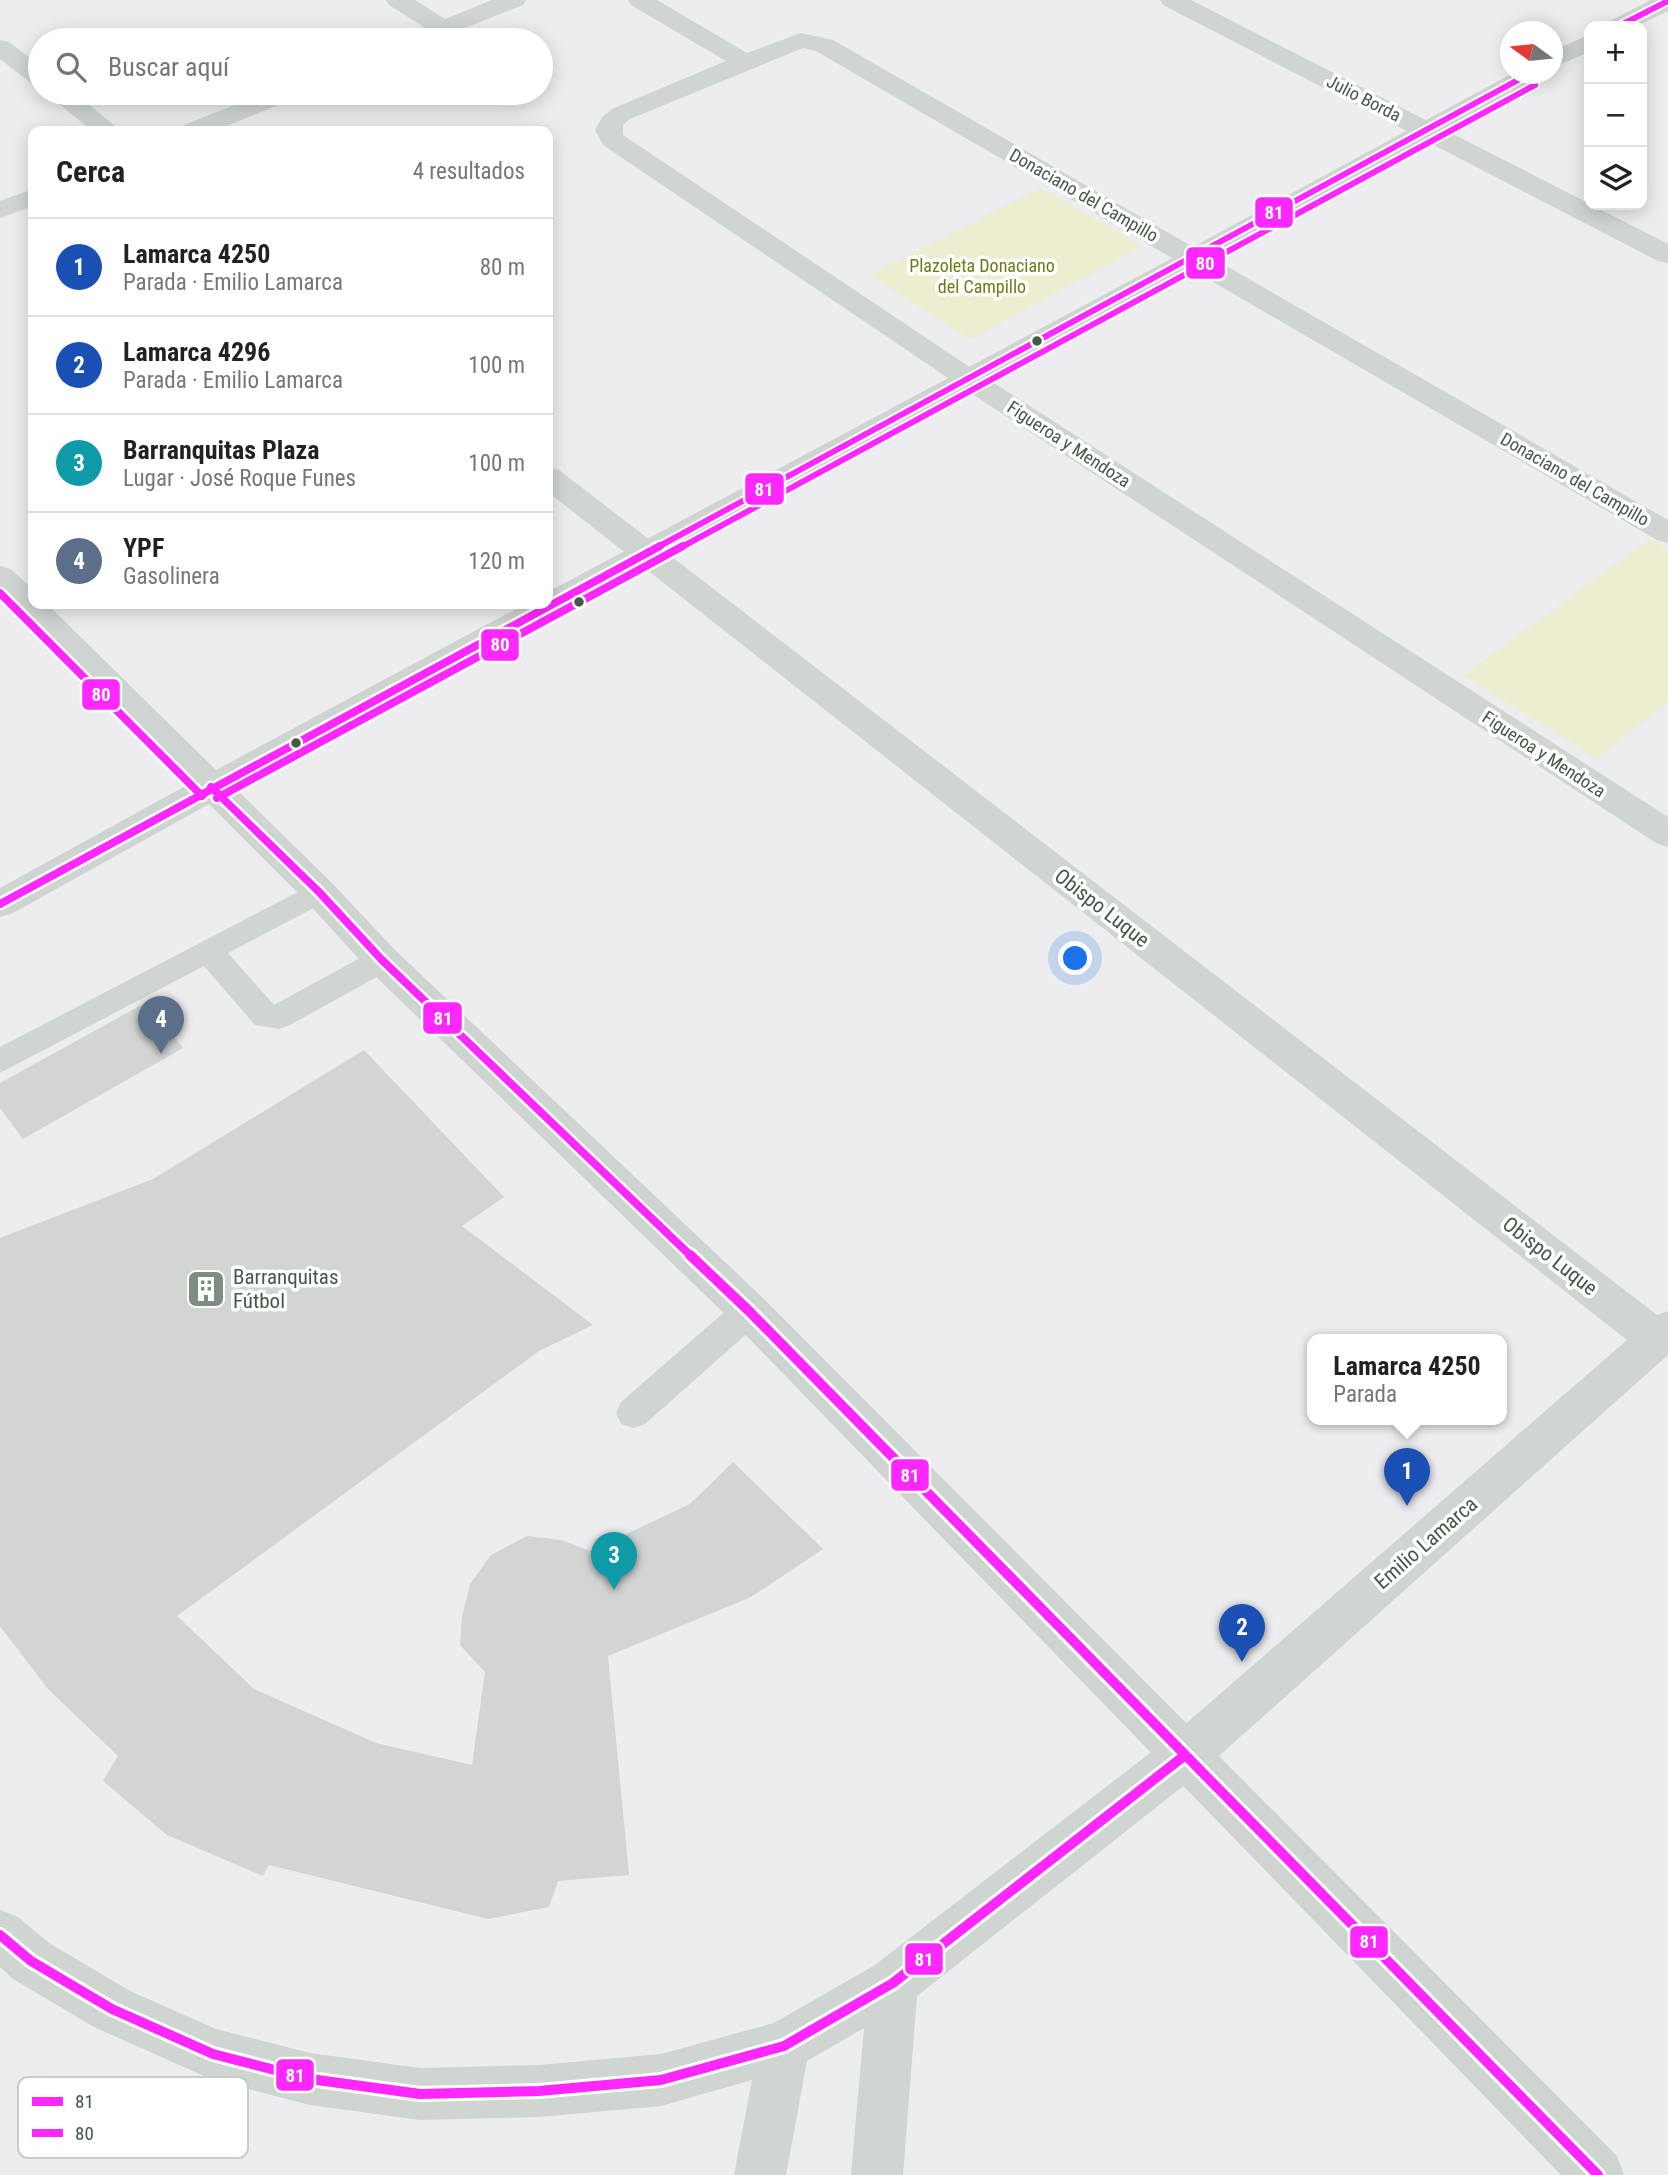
<!DOCTYPE html>
<html lang="es">
<meta charset="utf-8">
<style>
body{margin:0;font-family:"Roboto Condensed",sans-serif;background:#f6f6f6;color:#222}
.controls{position:absolute;right:21px;top:21px;display:grid;overflow:hidden;border-radius:14px;box-shadow:0 4px 18px #0003}
.controls button{width:63px;height:63px;display:grid;place-items:center;padding:0;border:0;border-bottom:2px solid #e0e0e0;background:#fff;color:#222;font:35px sans-serif}
.compass{position:absolute;left:1500px;top:21px;width:63px;height:63px;border-radius:50%;background:#fff;box-shadow:0 4px 18px #0003;rotate:285deg}
.you{position:absolute;left:1076px;top:959px;width:24px;height:24px;margin:-18px;border:5px solid #fff;border-radius:50%;background:#1a73e8;box-shadow:0 0 0 10px #1a73e833}
.badge{display:grid;place-items:center;width:46px;height:46px;border-radius:50%;background:#7c3aed;color:#fff;font-size:23px;font-weight:700}
.pin{position:absolute;translate:-50% -58px;filter:drop-shadow(0 2px 4px #0008)}
.pin::after{content:'';position:absolute;top:37px;width:24px;height:21px;background:inherit;clip-path:polygon(0 0,100% 0,50% 100%)}
.popup{position:absolute;left:1307px;top:1334px;width:200px;height:91px;box-sizing:border-box;display:grid;place-content:center;border-radius:14px;background:#fff;filter:drop-shadow(0 2px 5px #0005);font-size:23px;white-space:nowrap;color:#767676}
.popup b{font-size:26px;color:#222}
.popup::after{content:'';position:absolute;left:50%;top:100%;margin-left:-14px;border:14px solid transparent;border-top-color:#fff}
.list{margin:0;padding:0;list-style:none}
h2{display:flex;justify-content:space-between;align-items:center;height:91px;margin:0;padding:0 28px;font-size:30px}
h2 small{font-size:23px;font-weight:400;color:#767676}
.list li{display:grid;grid-template-columns:46px 1fr auto;gap:21px;align-items:center;box-sizing:border-box;height:98px;padding:0 28px;border-top:2px solid #e0e0e0}
.list b{display:block;font-size:26px;white-space:nowrap}
.list p{margin:0;font-size:23px;white-space:nowrap;color:#767676}
.list em{font-size:23px;font-style:normal;color:#767676}
.icon{flex:none;width:38px;height:38px;fill:none;stroke:currentColor;stroke-width:2;stroke-linecap:round;stroke-linejoin:round}
.map{position:relative;flex:none;width:1668px;height:2175px;overflow:hidden}
.search{position:absolute;background:#fff;box-shadow:0 4px 18px #0003;left:28px;top:28px;width:525px;height:77px;display:flex;align-items:center;gap:18px;box-sizing:border-box;padding:0 24px;border-radius:38px;color:#767676;font-size:26px}
.panel{position:absolute;background:#fff;box-shadow:0 4px 18px #0003;left:28px;top:126px;width:525px;height:483px;border-radius:14px}
.map>svg:first-child{display:block}
.green{fill:#edeecf}
.building{fill:#d2d5d4}
.lines{fill:none;stroke-linecap:round;stroke-linejoin:round}
.lane{fill:#cfd5d0;fill-rule:evenodd}
.street{fill:#cfd5d0;fill-rule:evenodd}
.secondary{fill:#ced4cf;fill-rule:evenodd}
.bus-1-far2-casing{stroke:#fff;stroke-width:10}
.bus-1-far1-casing{stroke:#fff;stroke-width:13}
.bus-1-casing{stroke:#fff;stroke-width:16}
.bus-2-far1-casing{stroke:#fff;stroke-width:10}
.bus-2-casing{stroke:#fff;stroke-width:13}
.bus-1-far2{stroke:#fe27ff;stroke-width:6}
.bus-1-far1{stroke:#fe27ff;stroke-width:8}
.bus-1{stroke:#fe27ff;stroke-width:10}
.bus-2-far1{stroke:#fe27ff;stroke-width:6}
.bus-2{stroke:#fe27ff;stroke-width:8}
.bus-dot{fill:#435a47;stroke:#fff;stroke-width:2.5}
.labels{text-anchor:middle;dominant-baseline:central;stroke-width:7;stroke-linejoin:round;paint-order:stroke}
.far-street-label{font-size:18px;fill:#435a47;stroke:#fff}
.far-park-label{font-size:18px;fill:#6b7d12;stroke:#fff}
.street-label{font-size:21px;fill:#435a47;stroke:#fff}
.poi-label{font-size:21px;fill:#435a47;stroke:#fff;text-anchor:start}
.key{fill:#fff;stroke:#c7cec8;stroke-width:2}
.key-label{font-size:19px;fill:#435a47}
.line-badge{stroke:#fff;stroke-width:2.5}
.badge-label{font-size:19px;text-anchor:middle;font-weight:bold;fill:#fff}
</style>
<div class="map">
<svg width="1668" height="2175" viewBox="0 0 1668 2175">
<rect width="100%" height="100%" fill="#edecee"/>
<path class="green" d="M1041,188L1142,246L970,339L870,275Z
M1650,539L1668,550V702L1596,758L1464,675Z"/>
<path class="building" d="M145,1003L183,1048L23,1139L0,1108V1083Z
M364,1050L504,1197L462,1226L593,1325L539,1351L177,1616L254,1689L376,1743L472,1765L485,1672L460,1645L462,1617L470,1584L491,1555L527,1536L561,1540L590,1551L690,1504L733,1462L823,1549L751,1597L608,1656L629,1875L558,1881L549,1907L488,1919L269,1865L263,1876L167,1835L103,1781L118,1756L48,1689L0,1626V1238L153,1179Z"/>
<g class="lines">
<path class="lane" d="M319,881L329,884L334,892L329,900L228,953L274,1005L371,952L382,949L393,952L397,960L393,968L290,1025L279,1029L255,1025L204,966L0,1073V1047Z
M749,1297L761,1301L766,1311L761,1321L645,1424L633,1428L621,1424L616,1413L621,1402L737,1301Z"/>
<path class="street" d="M386,0H415L445,19L492,0H526L523,5L434,40H401L404,35L424,27L389,5Z
M628,0H657L747,53L801,33L833,40L1668,520V543L1657,540L816,51L803,48L630,119L623,125V135L977,372L1668,817V847L1656,843L957,384L603,145L595,130L602,117L612,109L726,61L631,5Z
M1160,0H1191L1668,244V263L1658,261L1163,5Z
M0,40L9,42L40,66V86L31,83L0,59Z
M46,93H75L121,131H92Z
M264,93H299L295,98L215,131H180L184,125Z
M33,189V206L0,218V201Z
M548,467L559,470L1657,1315L1668,1311V1355L1201,1772L917,1996L903,2175H851L864,2028L807,2061L786,2175H734L752,2080L661,2106L539,2117L420,2120L310,2105L213,2080L195,2072L94,2027L13,1979L0,1967V1910L18,1917L49,1943L130,1991L216,2029L310,2053L420,2068L539,2065L661,2054L774,2023L875,1965L1167,1740L1627,1340L548,492Z"/>
<path class="secondary" d="M1651,0H1668V11L1637,26H1607L1610,21Z
M1589,35V52L1552,68V51Z
M1511,74H1542L1538,79L236,789L332,883L395,950L764,1299L1617,2156L1624,2175H1561L734,1323L369,970L306,901L209,804L13,913L0,917V888L189,784L0,595V566L11,569L33,590V604H47L216,770L525,604H548V592L1182,253Z"/>
<defs>
<path id="bus-1-far2" d="M1619,26L1668,1
M656,548L1529,74"/>
<path id="bus-1-far1" d="M211,787L319,892L382,960L692,1257
M0,904L660,546"/>
<path id="bus-1" d="M690,1255L749,1311L1598,2175
M0,1935L31,1961L112,2009L213,2054L310,2079L420,2094L539,2091L661,2080L784,2046L893,1983L1184,1756"/>
<path id="bus-2-far1" d="M680,548L1535,85"/>
<path id="bus-2" d="M0,593L202,796
M217,798L683,546"/>
</defs>
<use href="#bus-1-far2" class="bus-1-far2-casing"/>
<use href="#bus-1-far1" class="bus-1-far1-casing"/>
<use href="#bus-1" class="bus-1-casing"/>
<use href="#bus-2-far1" class="bus-2-far1-casing"/>
<use href="#bus-2" class="bus-2-casing"/>
<use href="#bus-1-far2" class="bus-1-far2"/>
<use href="#bus-1-far1" class="bus-1-far1"/>
<use href="#bus-1" class="bus-1"/>
<use href="#bus-2-far1" class="bus-2-far1"/>
<use href="#bus-2" class="bus-2"/>
</g>
<defs>
<symbol id="building-square" viewBox="-11 -11 22 22"><rect x="-9" y="-9" width="18" height="18" rx="4" fill="#7e8d81" stroke="#fff"/><path d="M-4-6H4V6H1V3H-1V6H-4ZM-2.5-4.3h1.7v1.8h-1.7ZM.8-4.3h1.7v1.8H.8ZM-2.5-1h1.7V.8h-1.7ZM.8-1h1.7V.8H.8Z" fill="#fff"/></symbol>
</defs>
<g fill-rule="evenodd">
<use href="#building-square" x="184" y="1267" width="44" height="44"/>
</g>
<g class="bus-dot">
<circle cx="1037" cy="341" r="6"/>
<circle cx="579" cy="602" r="6"/>
<circle cx="296" cy="743" r="6"/>
</g>
<g class="labels">
<g class="far-street-label">
<text transform="translate(1364 98) rotate(27)">Julio Borda</text>
<text transform="translate(1084 195) rotate(30)">Donaciano del Campillo</text>
<text transform="translate(1069 444) rotate(33)">Figueroa y Mendoza</text>
<text transform="translate(1575 479) rotate(30)">Donaciano del Campillo</text>
<text transform="translate(1544 754) rotate(33)">Figueroa y Mendoza</text>
</g>
<g class="far-park-label">
<text x="982" y="265">Plazoleta Donaciano<tspan x="982" dy="21">del Campillo</tspan></text>
</g>
<g class="street-label">
<text transform="translate(1102 908) rotate(38)">Obispo Luque</text>
<text transform="translate(1550 1256) rotate(38)">Obispo Luque</text>
<text transform="translate(1426 1543) rotate(-41)">Emilio Lamarca</text>
</g>
<g class="poi-label">
<text x="233" y="1277">Barranquitas<tspan x="233" dy="24">Fútbol</tspan></text>
</g>
</g>
<rect x="18" y="2077" width="230" height="81" rx="10" class="key"/>
<rect x="32" y="2097" width="31" height="9" fill="#fe27ff"/>
<rect x="32" y="2129" width="31" height="8" fill="#fe27ff"/>
<g class="key-label">
<text x="75" y="2108">81</text>
<text x="75" y="2140">80</text>
</g>
<g class="line-badge">
<rect x="1254" y="196" width="40" height="33" rx="7" fill="#fe27ff"/>
<rect x="1185" y="246" width="41" height="34" rx="7" fill="#fe27ff"/>
<rect x="744" y="472" width="41" height="34" rx="7" fill="#fe27ff"/>
<rect x="480" y="628" width="40" height="34" rx="7" fill="#fe27ff"/>
<rect x="81" y="678" width="40" height="33" rx="7" fill="#fe27ff"/>
<rect x="422" y="1001" width="41" height="34" rx="7" fill="#fe27ff"/>
<rect x="890" y="1458" width="40" height="34" rx="7" fill="#fe27ff"/>
<rect x="1349" y="1925" width="40" height="34" rx="7" fill="#fe27ff"/>
<rect x="904" y="1942" width="40" height="34" rx="7" fill="#fe27ff"/>
<rect x="275" y="2058" width="40" height="34" rx="7" fill="#fe27ff"/>
</g>
<g class="badge-label">
<text x="1274" y="219">81</text>
<text x="1205" y="270">80</text>
<text x="764" y="496">81</text>
<text x="500" y="651">80</text>
<text x="101" y="701">80</text>
<text x="443" y="1025">81</text>
<text x="910" y="1482">81</text>
<text x="1369" y="1948">81</text>
<text x="924" y="1966">81</text>
<text x="295" y="2082">81</text>
</g>
</svg>
<div class="controls">
<button>+</button>
<button>−</button>
<button><svg class="icon" aria-label="layers" viewBox="0 0 24 24"><path d="M12 4l9 5-9 5-9-5zM3 14l9 5 9-5"/></svg></button>
</div>
<svg class="compass" viewBox="-18 -18 36 36"><path d="M0-13l5 13h-10z" fill="#e53935"/><path d="M0 13l5-13h-10z" fill="#767676"/></svg>
<div class="you"></div>
<div class="pin badge" style="left:1407px;top:1506px;background:#1a4fb4">1</div>
<div class="popup"><b>Lamarca 4250</b>Parada</div>
<div class="pin badge" style="left:1242px;top:1662px;background:#1a4fb4">2</div>
<div class="pin badge" style="left:614px;top:1590px;background:#0f9aa8">3</div>
<div class="pin badge" style="left:161px;top:1054px;background:#5c6f8a">4</div>
<div class="search"><svg class="icon" aria-label="search" viewBox="0 0 24 24"><circle cx="10" cy="10" r="6"/><path d="M15 15l6 6"/></svg>Buscar aquí</div>
<section class="panel">
<h2>Cerca<small>4 resultados</small></h2>
<ul class="list">
<li><span class="badge" style="background:#1a4fb4">1</span><div><b>Lamarca 4250</b><p>Parada · Emilio Lamarca</p></div><em>80 m</em></li>
<li><span class="badge" style="background:#1a4fb4">2</span><div><b>Lamarca 4296</b><p>Parada · Emilio Lamarca</p></div><em>100 m</em></li>
<li><span class="badge" style="background:#0f9aa8">3</span><div><b>Barranquitas Plaza</b><p>Lugar · José Roque Funes</p></div><em>100 m</em></li>
<li><span class="badge" style="background:#5c6f8a">4</span><div><b>YPF</b><p>Gasolinera</p></div><em>120 m</em></li>
</ul>
</section>
</div>
